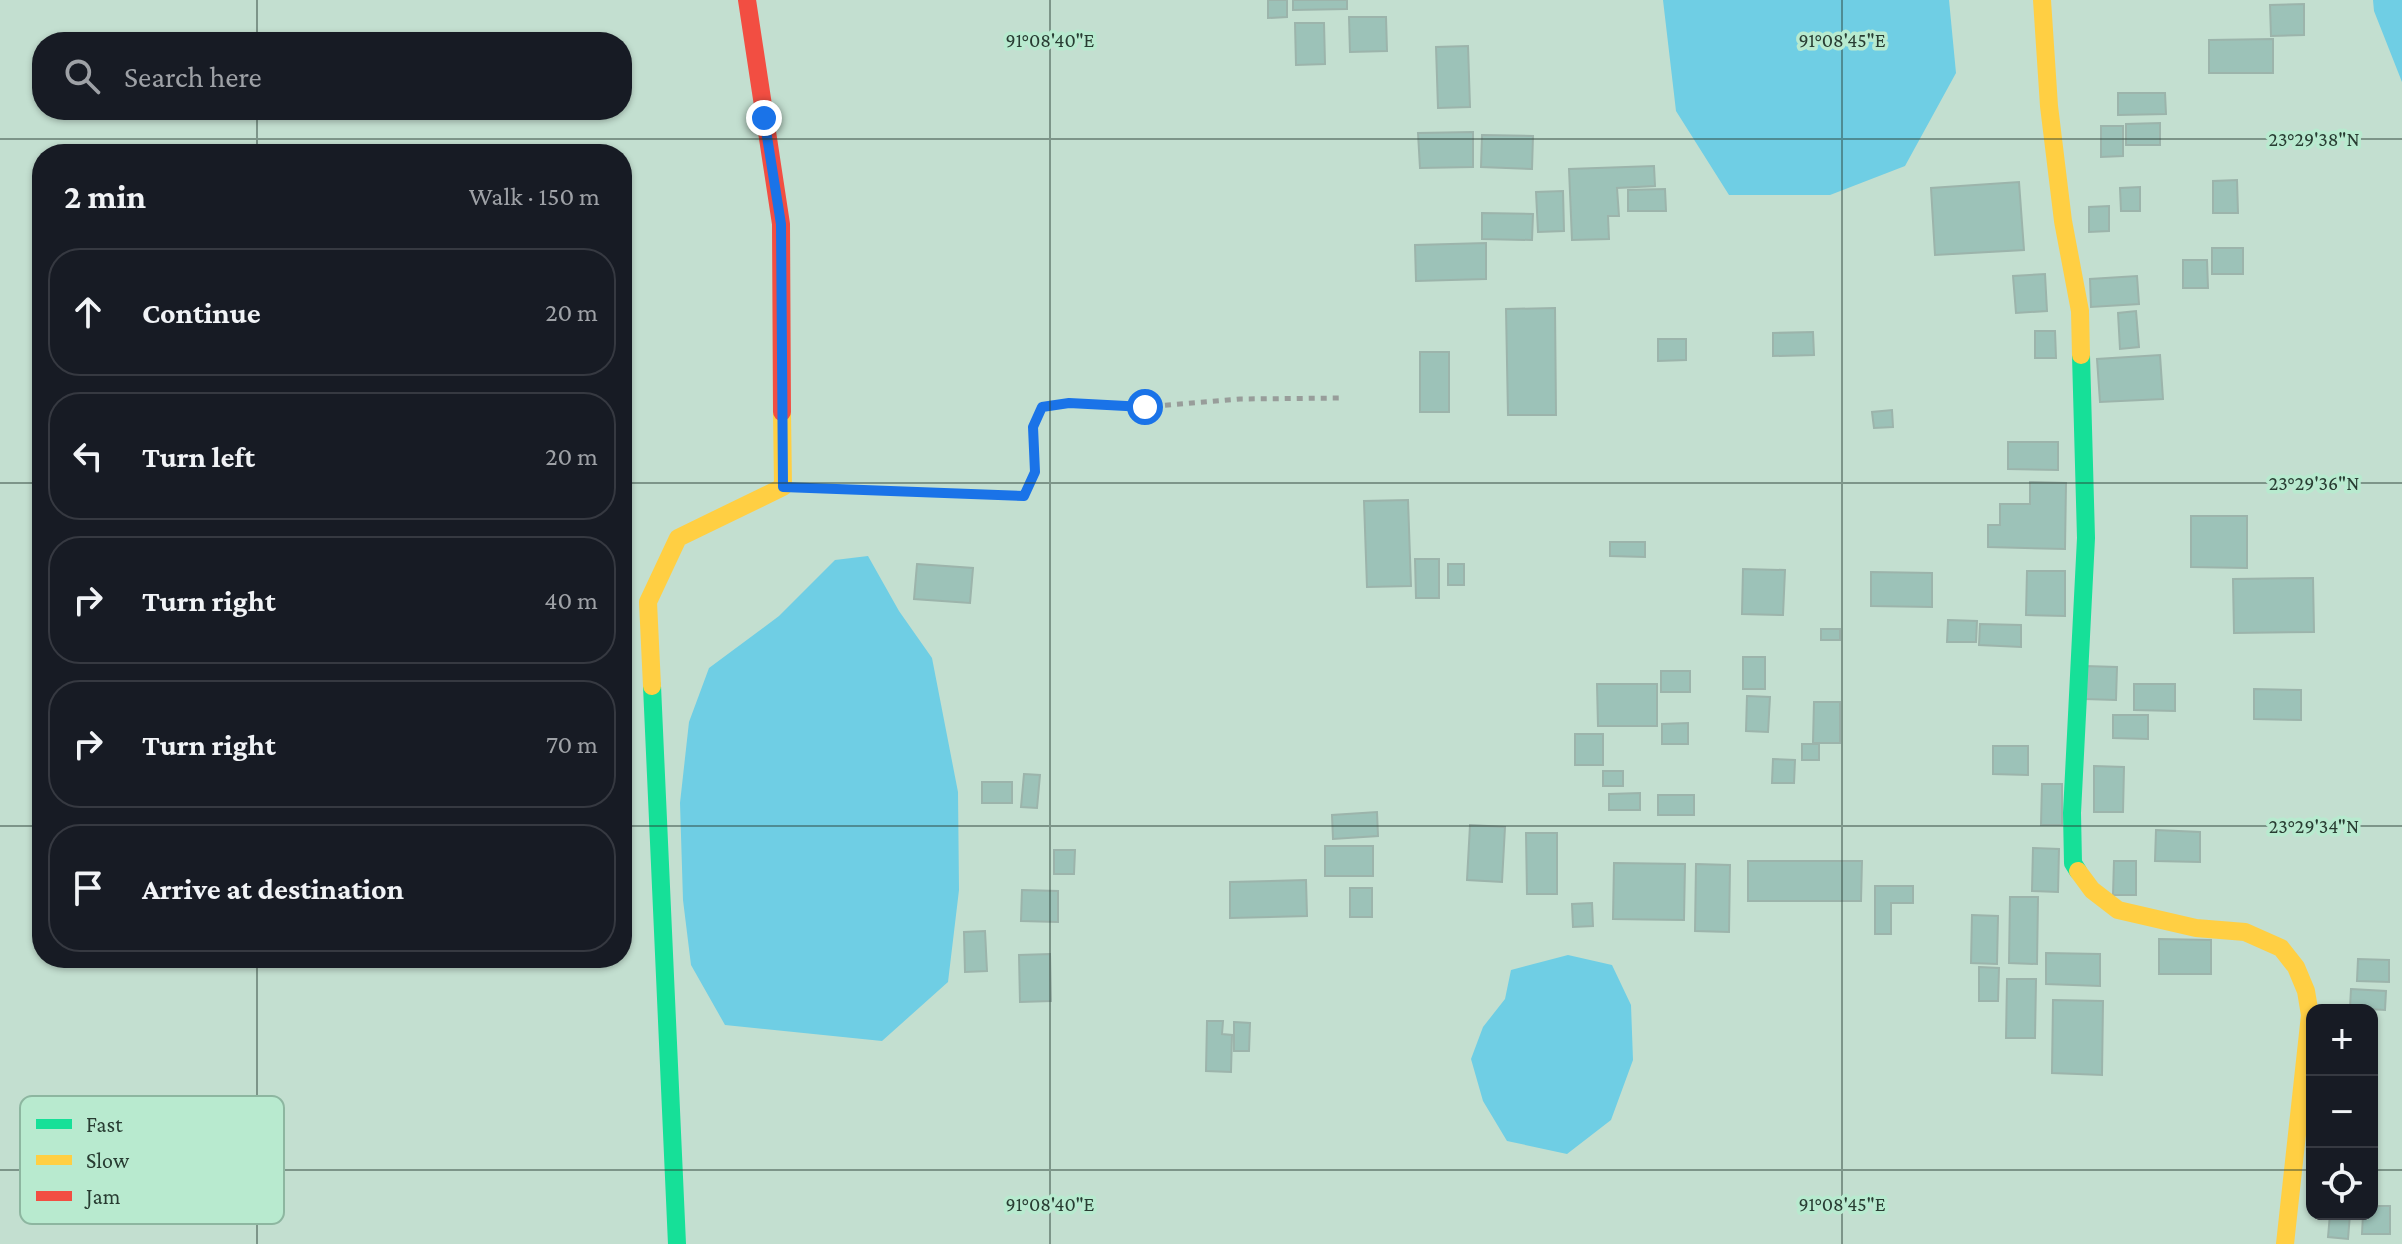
<!DOCTYPE html>
<meta charset="utf-8">
<style>
body{margin:0;font-family:"Crimson Pro",serif;background:#20242c;color:#f1f3f6}
.controls{position:absolute;right:24px;bottom:24px;display:grid;overflow:hidden;border-radius:16px;box-shadow:0 2px 6px #0004}
.controls button{width:72px;height:72px;display:grid;place-items:center;padding:0;border:0;border-bottom:2px solid #363941;background:#171b24;color:#f1f3f6;font:40px sans-serif}
.stop{position:absolute;width:24px;height:24px;margin:-18px;border:6px solid #1a73e8;border-radius:50%;background:#fff}
.stop.end{background:#1a73e8;border-color:#fff;box-shadow:0 2px 8px #0008}
.list{margin:0;padding:0;list-style:none}
h2{display:flex;justify-content:space-between;align-items:center;height:104px;margin:0;padding:0 32px;font-size:34px}
h2 small{font-size:26px;font-weight:400;color:#9ea1a6}
.list li{display:grid;grid-template-columns:52px 1fr auto;gap:24px;align-items:center;box-sizing:border-box;height:128px;margin:0 16px 16px;padding:0 16px;border:2px solid #363941;border-radius:32px}
.list b{display:block;font-size:30px;white-space:nowrap}
.list em{font-size:26px;font-style:normal;color:#9ea1a6}
.icon{flex:none;width:44px;height:44px;fill:none;stroke:currentColor;stroke-width:2;stroke-linecap:round;stroke-linejoin:round}
.map{position:relative;flex:none;width:2402px;height:1244px;overflow:hidden}
.search{position:absolute;background:#171b24;box-shadow:0 2px 6px #0004;left:32px;top:32px;width:600px;height:88px;display:flex;align-items:center;gap:20px;box-sizing:border-box;padding:0 28px;border-radius:32px;color:#9ea1a6;font-size:30px}
.panel{position:absolute;background:#171b24;box-shadow:0 2px 6px #0004;left:32px;top:144px;width:600px;height:824px;border-radius:32px}
.map>svg:first-child{display:block}
.water{fill:#6fcee4}
.building{fill:#9cc2b8;stroke:#9cb4ab;stroke-width:2}
.lines{fill:none;stroke-linecap:round;stroke-linejoin:round}
.path{stroke:#989d9a;stroke-width:5;stroke-dasharray:6 6;stroke-linecap:butt}
.fast{stroke:#16e098;stroke-width:18}
.slow{stroke:#ffcf43;stroke-width:18}
.jam{stroke:#f24e42;stroke-width:18}
.route{stroke:#1a73e8;stroke-width:10}
.ticks{fill:none;stroke:#283c32;stroke-width:2;stroke-opacity:0.45}
.key{fill:#b8eacf;stroke:#8db6a0;stroke-width:2}
.key-label{font-size:22px;fill:#283c32}
.ticks-label{font-size:20px;text-anchor:middle;fill:#283c32;stroke:#b8eacf;stroke-width:7;stroke-linejoin:round;paint-order:stroke}
</style>
<div class="map">
<svg width="2402" height="1244" viewBox="0 0 2402 1244">
<rect width="100%" height="100%" fill="#c3dfd0"/>
<path class="water" d="M1663,0H1949L1956,73L1905,166L1830,195H1729L1676,111Z
M2373,0H2402V82L2374,11Z
M868,556L899,611L932,658L958,792L959,890L948,982L882,1041L725,1025L691,965L683,900L680,803L689,722L709,668L779,616L835,560Z
M1568,955L1612,965L1631,1005L1633,1060L1611,1120L1567,1154L1507,1141L1483,1101L1471,1059L1483,1027L1505,999L1511,970Z"/>
<path class="building" d="M1268,0H1287V17L1268,18Z
M1293,0H1347V9L1293,10Z
M2304,4V35L2271,36L2270,5Z
M1349,17H1386L1387,51L1350,52Z
M1295,23H1324L1325,64L1296,65Z
M2273,39V73H2209V40Z
M1468,46L1470,107L1438,108L1436,47Z
M2118,93H2165L2166,114L2118,115Z
M2160,123V145H2126V124Z
M2101,126H2123V156L2101,157Z
M1473,132V167L1420,168L1418,133Z
M1482,135L1533,136L1532,169L1481,167Z
M1654,166L1655,186L1617,188L1619,216H1608L1609,239L1572,240L1569,169Z
M2237,180L2238,213H2213V181Z
M2019,182L2024,250L1935,255L1931,188Z
M2140,187V211H2121L2120,188Z
M1665,189L1666,211H1628V190Z
M1563,191L1564,231L1538,232L1536,192Z
M2109,206V231L2089,232V207Z
M1482,213L1533,214L1532,240L1482,239Z
M1486,243V279L1416,281L1415,245Z
M2212,248H2243V274H2212Z
M2183,260H2207L2208,288H2183Z
M2045,274L2047,311L2016,313L2013,276Z
M2137,276L2139,304L2091,307L2090,279Z
M1555,308L1556,415H1508L1506,309Z
M2136,311L2139,347L2120,349L2118,313Z
M2035,331H2055L2056,358H2035Z
M1813,332L1814,355L1773,356V333Z
M1658,339H1686V360L1658,361Z
M1420,352H1449V412H1420Z
M2160,355L2163,399L2100,402L2097,359Z
M1892,410L1893,427L1874,428L1872,412Z
M2008,442H2058V470L2008,469Z
M2030,482L2066,483L2065,549L1988,547V525H2000V504H2030Z
M1408,500L1411,586L1367,587L1364,501Z
M2191,516H2247V568L2191,567Z
M1610,542H1645V557L1610,556Z
M1415,559H1439V598H1416Z
M917,564L973,568L970,603L914,599Z
M1448,564H1464V585H1448Z
M1743,569L1785,570L1783,615L1742,614Z
M2027,571H2065V616L2026,615Z
M1871,572L1932,573V607L1871,606Z
M2313,578L2314,632L2234,633L2233,579Z
M1948,620L1977,621L1976,642H1947Z
M1980,624L2021,625V647L1979,645Z
M1821,629H1840V640H1821Z
M1743,657H1765V689H1743Z
M2085,666L2117,667L2116,700L2085,699Z
M1661,671H1690V692H1661Z
M1597,684H1657V726H1598Z
M2134,684H2175V711L2134,710Z
M2254,689L2301,690V720L2254,719Z
M1747,696L1770,697L1768,732L1746,731Z
M1814,702H1840V743H1813Z
M2113,715H2148V739L2113,738Z
M1688,723V744H1662V724Z
M1575,734H1603V765H1575Z
M1802,744H1819V760H1802Z
M1993,746H2028V775L1993,774Z
M1773,759L1795,760L1794,783H1772Z
M2094,766L2124,767L2123,812H2094Z
M1603,771H1623V786H1603Z
M1024,774L1040,775L1037,808L1021,807Z
M982,782H1012V803H982Z
M2042,784H2062V825H2041Z
M1640,793V810H1609V794Z
M1658,795H1694V815H1658Z
M1377,812L1378,836L1333,839L1332,815Z
M1470,825L1505,827L1502,882L1467,880Z
M2156,830L2200,832V862L2155,861Z
M1526,833H1557V894H1527Z
M1325,846H1373V876H1325Z
M2033,848L2059,849L2058,892L2032,891Z
M1054,850H1075L1074,874H1054Z
M1748,861H1862L1861,901H1748Z
M2114,861H2136V895H2113Z
M1614,863L1685,864L1684,920L1613,919Z
M1696,864L1730,865L1729,932L1695,931Z
M1306,880L1307,916L1230,918V882Z
M1875,886H1913V903H1891V934H1875Z
M1350,888H1372V917H1350Z
M1022,890L1058,891V922L1021,921Z
M2010,897H2038L2037,964L2009,963Z
M1592,903L1593,926L1573,927L1572,904Z
M1972,915L1998,916L1997,964L1971,963Z
M985,931L987,971L965,972L964,932Z
M2159,939L2211,940V974H2159Z
M2046,953L2100,954V986L2046,984Z
M1050,954L1051,1001L1020,1002L1019,955Z
M2358,959L2389,960V982L2357,981Z
M1979,967L1999,968L1998,1001H1979Z
M2007,979H2036L2035,1038H2006Z
M2351,989L2386,991L2385,1010L2350,1008Z
M2053,1000L2103,1001L2102,1075L2052,1073Z
M1207,1021H1223L1222,1034L1232,1035L1231,1072L1206,1071Z
M1234,1022L1250,1023L1249,1051H1234Z
M2372,1206H2390V1234H2362L2363,1214H2372Z
M2330,1214H2350L2348,1239L2328,1237Z"/>
<g class="lines">
<path class="path" d="M821,488L1024,496L1035,472L1033,427L1042,407L1069,403L1145,407L1240,399L1344,398"/>
<path class="fast" d="M652,686L677,1244
M2078,871L2073,863L2072,813L2086,538L2081,355"/>
<path class="slow" d="M2042,0L2049,106L2063,221L2080,311L2081,355
M652,686L648,602L678,538L783,487L782,412
M2078,871L2092,890L2118,910L2196,928L2245,932L2281,948L2296,967L2306,991L2310,1015L2285,1244"/>
<path class="jam" d="M747,0L781,224L782,412"/>
</g>
<g class="lines">
<path class="route" d="M764,118L781,224L783,487L1024,496L1035,472L1033,427L1042,407L1069,403L1145,407"/>
</g>
<path class="ticks" d="M257,0V42M1050,0V1244M1842,0V1244M257,110V154M0,139H2402M0,483H42M622,483H2402M0,826H42M622,826H2402M257,958V1244M0,1170H2312M2372,1170H2402"/>
<rect x="20" y="1096" width="264" height="128" rx="12" class="key"/>
<rect x="36" y="1119" width="36" height="10" fill="#16e098"/>
<rect x="36" y="1155" width="36" height="10" fill="#ffcf43"/>
<rect x="36" y="1191" width="36" height="10" fill="#f24e42"/>
<g class="key-label">
<text x="86" y="1132">Fast</text>
<text x="86" y="1168">Slow</text>
<text x="86" y="1204">Jam</text>
</g>
<g class="ticks-label">
<text x="1050" y="47">91°08'40"E</text>
<text x="1842" y="47">91°08'45"E</text>
<text x="2314" y="146">23°29'38"N</text>
<text x="2314" y="490">23°29'36"N</text>
<text x="2314" y="833">23°29'34"N</text>
<text x="1050" y="1211">91°08'40"E</text>
<text x="1842" y="1211">91°08'45"E</text>
</g>
</svg>
<div class="controls">
<button>+</button>
<button>−</button>
<button><svg class="icon" aria-label="locate" viewBox="0 0 24 24"><circle cx="12" cy="12" r="6"/><path d="M12 2v4M12 18v4M2 12h4M18 12h4"/></svg></button>
</div>
<div class="stop" style="left:1145px;top:407px"></div>
<div class="stop end" style="left:764px;top:118px"></div>
<div class="search"><svg class="icon" aria-label="search" viewBox="0 0 24 24"><circle cx="10" cy="10" r="6"/><path d="M15 15l6 6"/></svg>Search here</div>
<section class="panel">
<h2>2 min<small>Walk · 150 m</small></h2>
<ul class="list">
<li><svg class="icon" aria-label="ahead" viewBox="0 0 24 24"><path d="M12 20V5M6 11l6-6 6 6"/></svg><div><b>Continue</b></div><em>20 m</em></li>
<li><svg class="icon" aria-label="left" viewBox="0 0 24 24"><path d="M17 20v-9H6M10 6l-5 5 5 5"/></svg><div><b>Turn left</b></div><em>20 m</em></li>
<li><svg class="icon" aria-label="right" viewBox="0 0 24 24"><path d="M7 20v-9h11M14 6l5 5-5 5"/></svg><div><b>Turn right</b></div><em>40 m</em></li>
<li><svg class="icon" aria-label="right" viewBox="0 0 24 24"><path d="M7 20v-9h11M14 6l5 5-5 5"/></svg><div><b>Turn right</b></div><em>70 m</em></li>
<li><svg class="icon" aria-label="arrive" viewBox="0 0 24 24"><path d="M6 21V4h12l-3 4 3 4H6"/></svg><div><b>Arrive at destination</b></div></li>
</ul>
</section>
</div>
